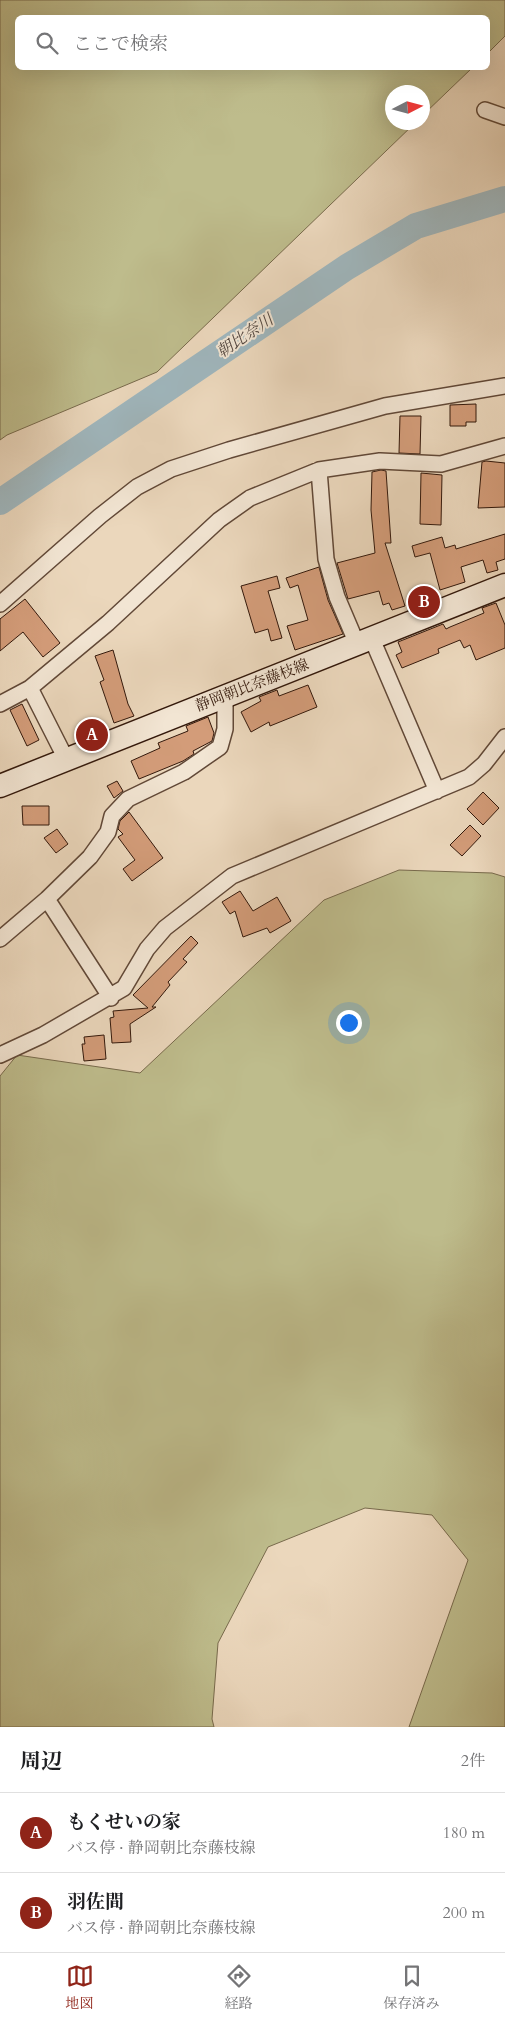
<!DOCTYPE html>
<html lang="ja">
<meta charset="utf-8">
<style>
body{margin:0;font-family:Cardo,"Noto Serif JP",serif;background:#f6f6f6;color:#202124}
.compass{position:absolute;left:385px;top:85px;width:45px;height:45px;border-radius:50%;background:#fff;box-shadow:0 5px 20px #0002;rotate:84deg}
.you{position:absolute;left:348px;top:1022px;width:18px;height:18px;margin:-12px;border:4px solid #fff;border-radius:50%;background:#1a73e8;box-shadow:0 0 0 8px #1a73e833}
.badge{display:grid;place-items:center;width:32px;height:32px;border-radius:50%;background:#8f2418;color:#fff;font-size:16px;font-weight:700}
.pin{position:absolute;translate:-50% -50%;border:2px solid #fff;box-shadow:0 1px 5px #0006}
.list{margin:0;padding:0;list-style:none}
h2{display:flex;justify-content:space-between;align-items:center;height:65px;margin:0;padding:0 20px;font-size:21px}
h2 small{font-size:16px;font-weight:400;color:#757577}
.list li{display:grid;grid-template-columns:32px 1fr auto;gap:15px;align-items:center;box-sizing:border-box;height:80px;padding:0 20px;border-top:1px solid #e0e0e0}
.list b{display:block;font-size:19px;white-space:nowrap}
.list p{margin:0;font-size:16px;white-space:nowrap;color:#757577}
.list em{font-size:16px;font-style:normal;color:#757577}
.icon{flex:none;width:28px;height:28px;fill:none;stroke:currentColor;stroke-width:2;stroke-linecap:round;stroke-linejoin:round}
.map{position:relative;flex:none;width:505px;height:1727px;overflow:hidden}
.search{position:absolute;background:#fff;box-shadow:0 5px 20px #0002;left:15px;right:15px;top:15px;height:55px;display:flex;align-items:center;gap:12px;box-sizing:border-box;padding:0 18px;border-radius:8px;color:#757577;font-size:19px}
.sheet{height:225px;background:#fff}
nav{display:flex;justify-content:space-around;align-items:center;box-sizing:border-box;height:70px;border-top:1px solid #e0e0e0;background:#fff;font-size:14px;color:#757577}
nav a{display:grid;justify-items:center;gap:2px}
nav .on{color:#8f2418}
.map>svg:first-child{display:block}
.green{fill:#bebc8c;stroke:#786a4c}
.lines{fill:none;stroke-linecap:round;stroke-linejoin:round}
.river{stroke:#9fb6bd;stroke-width:26}
.building{fill:#d39c79;stroke:#33180b}
.street-casing{stroke:#614837;stroke-width:18}
.secondary-casing{stroke:#33180b;stroke-width:25}
.street{stroke:#f2e5d3;stroke-width:15}
.secondary{stroke:#f2e5d3;stroke-width:22}
.labels{text-anchor:middle;dominant-baseline:central;stroke-width:4;stroke-linejoin:round;paint-order:stroke}
.street-label{font-size:15px;fill:#33180b;stroke:#f2e5d3}
.water-label{font-size:16px;font-style:italic;fill:#534740;stroke:#f2e5d3}
</style>
<div class="map">
<svg width="505" height="1727" viewBox="0 0 505 1727">
<rect width="100%" height="100%" fill="#ebd7bc"/>
<filter id="stains"><feTurbulence type="fractalNoise" baseFrequency=".004" numOctaves="4"/><feColorMatrix values="0 0 0 0 .2 0 0 0 0 .09 0 0 0 0 .02 0 0 0 .5 -.17"/></filter>
<radialGradient id="worn" r=".72"><stop offset=".6" stop-color="#630" stop-opacity="0"/><stop offset="1" stop-color="#630" stop-opacity=".3"/></radialGradient>
<path class="green" d="M0,0H505V36L488,53V18H18V68H472L423,115L422,92H392V122L415,123L157,372L7,435L0,440Z
M399,870L492,873L505,877V1727H409L468,1560L432,1515L365,1508L268,1547L218,1643L212,1719L214,1727H0V1076L17,1055L140,1073L324,900Z"/>
<g class="lines">
<path class="river" d="M0,502L347,267L416,226L505,199"/>
</g>
<path class="building" d="M476,404V422H466V426H450V405Z
M400,416H421L420,454L399,453Z
M486,461L505,463V507L478,508L482,462Z
M381,470L386,471L391,543H385L405,606L392,610L389,603L383,605L379,591L348,599L337,563L375,553L371,510L372,472Z
M421,473L442,475L441,525L420,524Z
M505,534V559L496,562L498,570L487,573L483,560L461,567L465,582L440,590L430,553L415,557L412,546L442,537L445,548L455,545L456,549Z
M319,567L328,600L343,634L295,650L287,626L308,620L298,585L290,588L286,578Z
M277,576L280,588L268,591L282,638L271,641L268,629L255,633L241,586Z
M25,599L60,643L43,657L23,632L0,651V619Z
M496,603L505,625V648L476,660L470,645L464,648L460,640L438,649L439,653L402,668L396,655L402,652L398,642L443,624L446,629L450,627L484,613L482,608Z
M113,650L128,704L134,716L114,723L100,682L104,680L95,656Z
M308,685L317,707L270,726L269,722L251,732L241,712L261,701L259,697L277,690L279,696Z
M22,704L39,740L27,746L10,710Z
M208,717L214,733L212,741L193,751L194,754L183,761L139,779L131,761L160,748L158,743L188,731L186,726Z
M117,781L123,791L114,798L107,786Z
M483,792L499,808L483,825L467,809Z
M22,806H49V825H23Z
M129,812L163,858L132,881L123,869L135,860L118,837L123,834L118,829L120,821Z
M470,825L481,836L462,856L450,845Z
M57,829L68,844L56,853L44,838Z
M240,891L253,911L277,897L291,921L270,933L267,928L243,937L235,911L230,914L222,902Z
M191,936L198,943L183,959L187,962L168,982L170,985L152,1007H156L130,1024L131,1042L112,1043L110,1018L114,1017L113,1011L148,1008L133,995Z
M104,1035L106,1059L84,1061L82,1044H85L84,1037Z"/>
<g class="lines">
<defs>
<path id="street" d="M485,110L505,117
M319,470L326,559L337,597L357,644
M0,604L100,516L137,487L171,469L229,450L385,406L505,386
M372,639L437,791
M30,688L66,759
M0,704L30,688L108,623L219,520L250,498L319,470L380,461L441,464L505,446
M47,899L111,998
M0,939L47,899L90,857L108,832L112,816L128,799L184,772L220,747L225,729V695
M0,1055L43,1035L124,988L147,949L165,928L232,876L469,777L484,764L505,737"/>
<path id="secondary" d="M0,786L505,585"/>
</defs>
<use href="#street" class="street-casing"/>
<use href="#secondary" class="secondary-casing"/>
<use href="#street" class="street"/>
<use href="#secondary" class="secondary"/>
</g>
<g class="labels">
<g class="street-label">
<text transform="translate(252 685) rotate(-21)">静岡朝比奈藤枝線</text>
</g>
<g class="water-label">
<text transform="translate(245 336) rotate(-34)">朝比奈川</text>
</g>
</g>
<rect width="100%" height="100%" filter="url(#stains)"/>
<rect width="100%" height="100%" fill="url(#worn)"/>
</svg>
<svg class="compass" viewBox="-18 -18 36 36"><path d="M0-13l5 13h-10z" fill="#e53935"/><path d="M0 13l5-13h-10z" fill="#757577"/></svg>
<div class="you"></div>
<div class="pin badge" style="left:92px;top:735px">A</div>
<div class="pin badge" style="left:424px;top:602px">B</div>
<div class="search"><svg class="icon" aria-label="search" viewBox="0 0 24 24"><circle cx="10" cy="10" r="6"/><path d="M15 15l6 6"/></svg>ここで検索</div>
</div>
<section class="sheet">
<h2>周辺<small>2件</small></h2>
<ul class="list">
<li><span class="badge">A</span><div><b>もくせいの家</b><p>バス停 · 静岡朝比奈藤枝線</p></div><em>180 m</em></li>
<li><span class="badge">B</span><div><b>羽佐間</b><p>バス停 · 静岡朝比奈藤枝線</p></div><em>200 m</em></li>
</ul>
</section>
<nav>
<a class="on"><svg class="icon" aria-label="map" viewBox="0 0 24 24"><path d="M3 6l6-2 6 2 6-2v14l-6 2-6-2-6 2zM9 4v14M15 6v14"/></svg>地図</a>
<a><svg class="icon" aria-label="directions" viewBox="0 0 24 24"><path d="M12 3l9 9-9 9-9-9zM9 14v-3h6M13 9l2 2-2 2"/></svg>経路</a>
<a><svg class="icon" aria-label="saved" viewBox="0 0 24 24"><path d="M7 4h10v16l-5-4-5 4z"/></svg>保存済み</a>
</nav>
